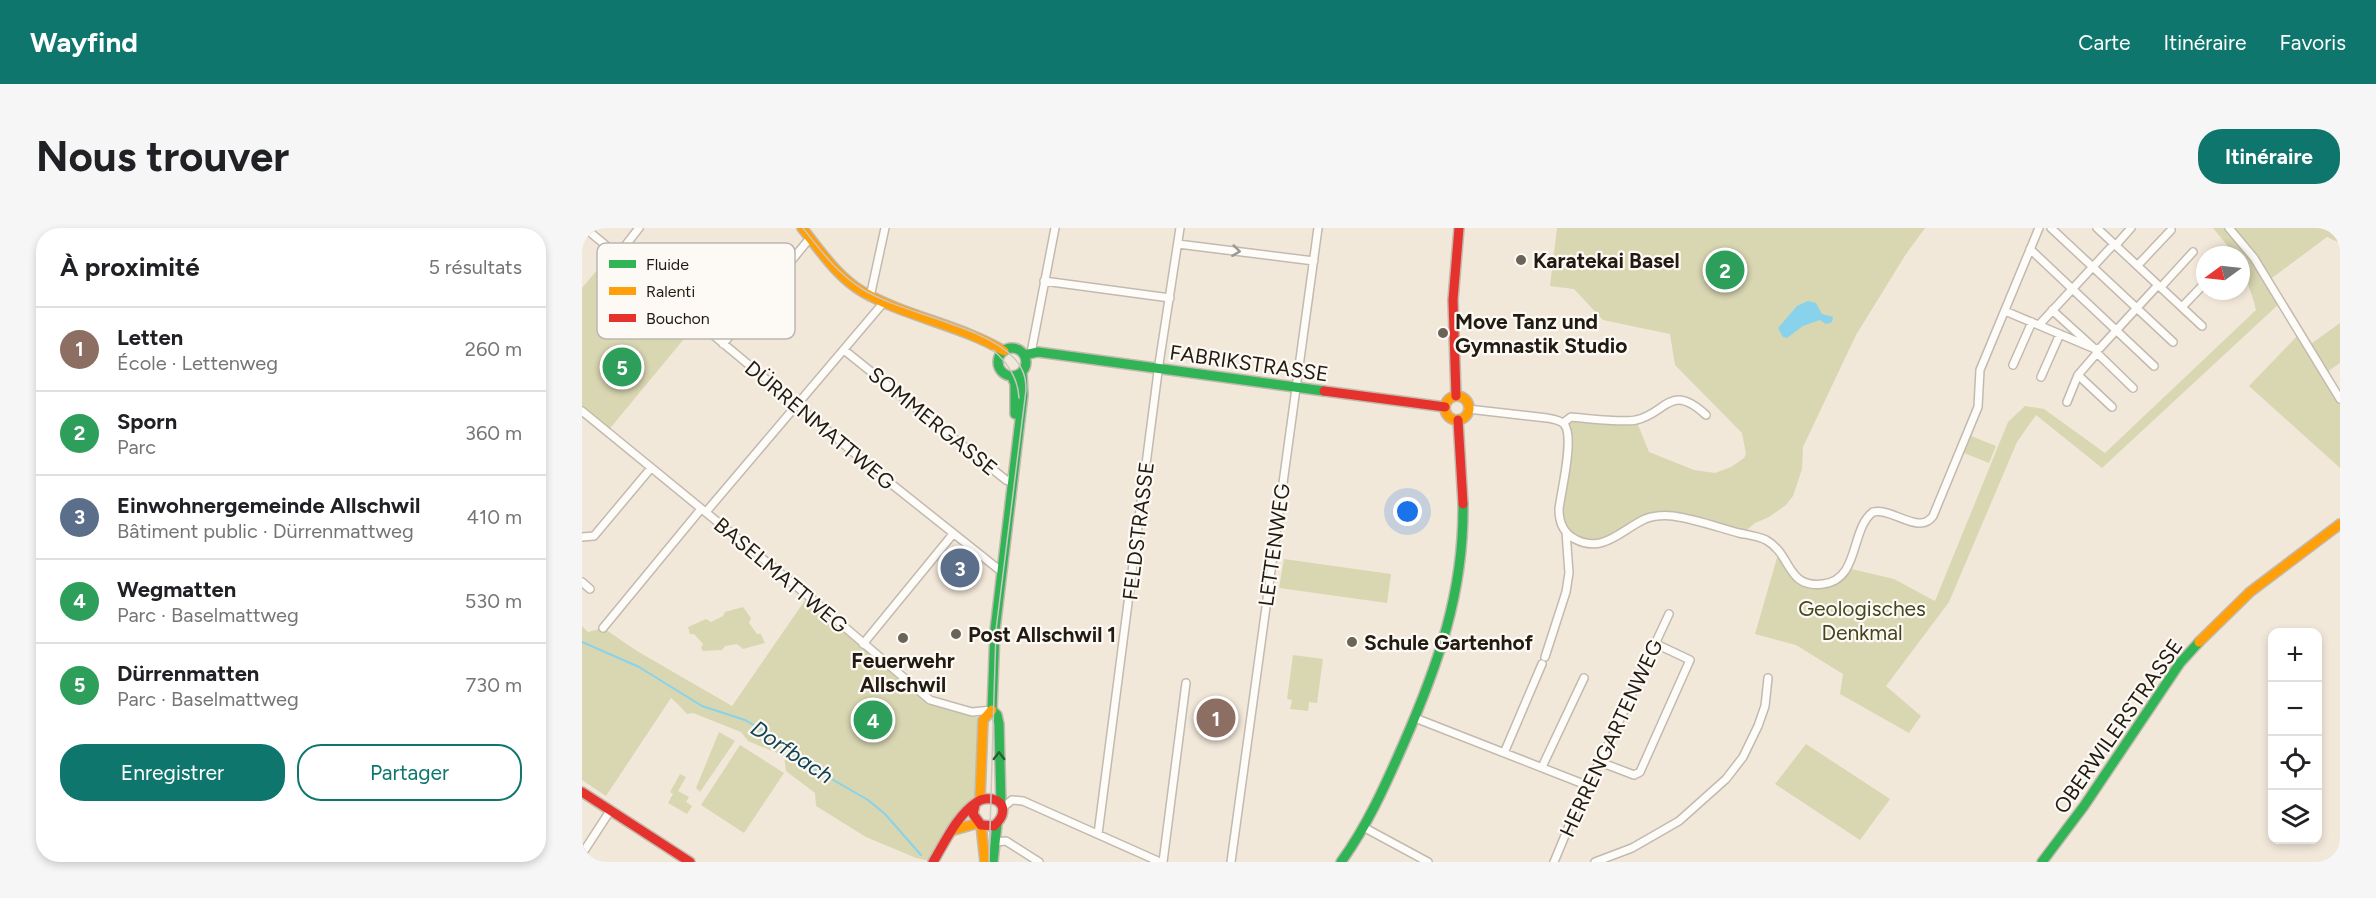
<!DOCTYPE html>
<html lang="fr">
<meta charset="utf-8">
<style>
body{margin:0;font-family:Figtree,sans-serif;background:#f6f6f6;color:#202124}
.controls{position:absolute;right:18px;bottom:18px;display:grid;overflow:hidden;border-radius:12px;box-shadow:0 3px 9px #0003}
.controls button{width:54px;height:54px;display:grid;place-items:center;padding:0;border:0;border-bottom:2px solid #e0e0e0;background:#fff;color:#202124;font:30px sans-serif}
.compass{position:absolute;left:1614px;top:18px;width:54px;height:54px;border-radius:50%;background:#fff;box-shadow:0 3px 9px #0003;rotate:255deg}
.you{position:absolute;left:826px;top:284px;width:21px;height:21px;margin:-15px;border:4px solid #fff;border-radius:50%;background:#1a73e8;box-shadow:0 0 0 9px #1a73e833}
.badge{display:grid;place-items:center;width:39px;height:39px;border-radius:50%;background:#0f766e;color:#fff;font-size:20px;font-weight:700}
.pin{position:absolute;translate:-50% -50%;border:3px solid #fff;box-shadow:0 2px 6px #0006}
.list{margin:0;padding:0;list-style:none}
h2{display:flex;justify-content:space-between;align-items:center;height:78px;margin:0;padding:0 24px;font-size:26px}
h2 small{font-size:20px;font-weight:400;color:#757577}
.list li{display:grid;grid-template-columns:39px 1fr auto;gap:18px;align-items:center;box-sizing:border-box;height:84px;padding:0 24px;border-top:2px solid #e0e0e0}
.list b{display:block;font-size:22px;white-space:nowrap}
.list p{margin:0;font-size:20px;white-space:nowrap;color:#757577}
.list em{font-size:20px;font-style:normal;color:#757577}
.actions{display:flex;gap:12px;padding:18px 24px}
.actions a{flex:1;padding:14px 0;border:2px solid #0f766e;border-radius:24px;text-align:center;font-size:21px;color:#0f766e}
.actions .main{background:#0f766e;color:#fff}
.icon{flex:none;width:33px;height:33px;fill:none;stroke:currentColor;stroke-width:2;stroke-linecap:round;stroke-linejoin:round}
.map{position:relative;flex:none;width:1758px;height:634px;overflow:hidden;border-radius:24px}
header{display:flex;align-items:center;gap:36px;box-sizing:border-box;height:84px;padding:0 30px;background:#0f766e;color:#fff}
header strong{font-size:28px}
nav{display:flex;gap:33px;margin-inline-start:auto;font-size:21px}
.intro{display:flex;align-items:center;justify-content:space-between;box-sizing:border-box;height:144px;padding:0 36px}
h1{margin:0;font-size:42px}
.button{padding:15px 27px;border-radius:24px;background:#0f766e;color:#fff;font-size:21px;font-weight:700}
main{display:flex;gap:36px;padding:0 36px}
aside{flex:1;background:#fff;border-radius:24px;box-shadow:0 3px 9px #0003}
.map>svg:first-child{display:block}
.green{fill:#d9d6b2}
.water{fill:#88d3eb}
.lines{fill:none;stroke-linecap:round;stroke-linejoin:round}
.stream{stroke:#88d3eb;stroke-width:2}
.street-casing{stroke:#c2baaf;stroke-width:10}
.fast-casing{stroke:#c2baaf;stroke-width:12}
.slow-casing{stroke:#c2baaf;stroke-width:12}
.jam-casing{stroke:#c2baaf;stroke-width:12}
.street{stroke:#fdfcf9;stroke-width:7}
.fast{stroke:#30b455;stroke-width:9}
.slow{stroke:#ff9f0a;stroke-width:9}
.jam{stroke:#e5322d;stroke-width:9}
.tram{stroke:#cac8c4;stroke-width:1.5}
.oneway{stroke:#9a9791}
.oneway2{stroke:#286030}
.poi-dot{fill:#6a6357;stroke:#fdf9f4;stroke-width:2}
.labels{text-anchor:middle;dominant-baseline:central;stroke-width:4.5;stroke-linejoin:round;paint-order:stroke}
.poi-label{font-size:21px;font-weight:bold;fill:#211b11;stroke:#fdf9f4;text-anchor:start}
.street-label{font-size:21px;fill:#211b11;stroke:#fdf9f4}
.park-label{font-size:21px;fill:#44461f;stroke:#fdf9f4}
.water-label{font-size:22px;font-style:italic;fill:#124354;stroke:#fdf9f4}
.key{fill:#fdf9f4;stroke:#bbb6b0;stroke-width:1.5}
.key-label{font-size:16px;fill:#211b11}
</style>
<header>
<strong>Wayfind</strong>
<nav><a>Carte</a><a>Itinéraire</a><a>Favoris</a></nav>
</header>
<div class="intro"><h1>Nous trouver</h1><a class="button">Itinéraire</a></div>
<main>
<aside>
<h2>À proximité<small>5 résultats</small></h2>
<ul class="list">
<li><span class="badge" style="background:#8d6e63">1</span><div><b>Letten</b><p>École · Lettenweg</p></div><em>260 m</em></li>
<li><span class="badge" style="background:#2e9e5b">2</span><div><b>Sporn</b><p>Parc</p></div><em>360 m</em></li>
<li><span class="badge" style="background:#5c6f8a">3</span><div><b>Einwohnergemeinde Allschwil</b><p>Bâtiment public · Dürrenmattweg</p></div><em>410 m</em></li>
<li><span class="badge" style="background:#2e9e5b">4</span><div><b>Wegmatten</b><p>Parc · Baselmattweg</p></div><em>530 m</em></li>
<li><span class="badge" style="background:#2e9e5b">5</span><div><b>Dürrenmatten</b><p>Parc · Baselmattweg</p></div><em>730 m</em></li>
</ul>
<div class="actions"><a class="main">Enregistrer</a><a>Partager</a></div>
</aside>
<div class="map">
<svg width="1758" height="634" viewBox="0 0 1758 634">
<rect width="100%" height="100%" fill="#f2e8da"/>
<path class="green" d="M975,0H1343L1324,26L1274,107L1221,219L1220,241L1211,268L1204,277L1187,289L1173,295L1160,306L1105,290L1064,291L1020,316L989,309L977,292L988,210L981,195L989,189L1054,192L1067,224L1112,242L1133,245L1149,239L1162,230L1164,226L1160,205L1093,137L1088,106L1021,92L992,61L968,58Z
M1631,0H1758V15L1745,9L1686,53L1698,75L1520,240L1454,187L1435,214L1367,374L1304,458L1339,488L1327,505L1258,466L1261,446L1214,417L1173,406L1197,323L1219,354L1244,356L1265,340L1312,351L1353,373L1426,194L1443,178L1462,181L1523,225L1674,82C1671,66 1659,41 1659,27H1653Z
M31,23L116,94L25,204L0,183V60Z
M1758,95V135L1742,146L1758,172V240L1667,158L1717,106L1726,118Z
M1389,208L1414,218L1407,235L1382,225Z
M702,331L809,346L805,375L697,360Z
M226,368L348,472L390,484L401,496L398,571L358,623L350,624L347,633L334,630L284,609L234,578L233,565L204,543L202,528L166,513L159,504L111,485L105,486C99,479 88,468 80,463L89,470L24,568L0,552V398L6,404L21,400L27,404L55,423L150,478Z
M161,379L169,390L167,395L175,406H179L183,415L161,421L155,416L143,418L140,422L121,423L119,420L121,416L112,406H108L106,399L124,391L129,394L141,388L143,384Z
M711,427L741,431L735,475L727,474L726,483L708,481L710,472L705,471Z
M137,504L153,513L118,564L114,560Z
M1224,516L1308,571L1278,612L1193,556Z
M158,517L202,545L162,605L119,577Z
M98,546L104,549L96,563L107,569L104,574L110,578L105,586L86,575L91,566L88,564Z"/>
<path class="water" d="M1226,73L1234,75L1240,86L1251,89L1250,94L1244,96L1238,92L1221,98L1205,110L1201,109L1196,100L1215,78Z"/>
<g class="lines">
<path class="stream" d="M0,414L57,439L120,478L163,492L187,506L229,539L286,572L303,586L339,627"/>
<defs>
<path id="street" d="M3,0L307,254L420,344
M1469,0L1591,114
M1647,0L1672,30L1758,171
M596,16L732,33
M1534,17L1549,0
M1448,21L1572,138
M36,27L57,0
M1556,37L1589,2
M462,53L588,70
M1576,57L1620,98
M1579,59L1611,24
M288,69L303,0
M1600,79L1623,55
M1470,82L1513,121L1515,125L1551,160
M1423,83L1513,121L1518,120L1576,57L1515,0
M1457,97L1532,16
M141,116L228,10
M262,122L424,252L429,254L430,248
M449,125L473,0
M1515,125L1496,147L1530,179
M1431,137L1450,94
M1459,149L1478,106
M1485,174L1496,147
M886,181L965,190C971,191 978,192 982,196C993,208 979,264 977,281C977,293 981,305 993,311C1021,326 1039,302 1063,291C1071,288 1082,287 1091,288C1113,291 1135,299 1157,305C1166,307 1176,308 1184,312C1210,326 1204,361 1241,356C1278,352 1268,301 1291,284C1310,279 1337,308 1351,288L1396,179L1398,142L1457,0
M0,183L231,372L348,472L390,484L410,482
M981,195L989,189C1003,190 1042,195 1054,192C1085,185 1088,154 1124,187
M124,284L302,74
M0,309L12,308L69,240
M0,354L8,361
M21,400L119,281
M281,416L371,306
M963,429L984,364L987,345L984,304
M833,490L1004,557
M922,525L960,436
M1018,534L1052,547L1058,544L1108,432L1074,416
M960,539L1002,450
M420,580L430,572L441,573L578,634
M783,600L846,634
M516,606L577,136L598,0
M414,614L424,613L457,634
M0,626L28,583
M581,634L604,455
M649,634L736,0
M972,634L1004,557L1018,534L1087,386
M1013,634L1050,620L1097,593L1144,551L1161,529L1176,498L1183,478L1186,450"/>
<path id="fast" d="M416 134a14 14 0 1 1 28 0a14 14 0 1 1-28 0Z
M442,127L456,124L742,163
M430,149L433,156V186
M419,576L417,496L415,487L410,482L413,402L441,167L440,145
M411,634L415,596
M759,634C785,598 803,558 821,517C856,437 882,365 881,276
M1460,634L1502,578L1598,435L1617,414"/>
<path id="slow" d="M220,0C238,22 255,49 281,64C325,89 378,97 422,123
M863 180a12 12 0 1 1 24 0a12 12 0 1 1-24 0Z
M1617,414L1668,364L1758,296
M398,571L401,492L410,482
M399,597L403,634
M372,602L396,595"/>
<path id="jam" d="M742,163L863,179
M874,168L871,72L877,0
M876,192L881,276
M0,564L108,634
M351,634C363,614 375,587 395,574C405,567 425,571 420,587C419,591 415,595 412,598L399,597L391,586L393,577"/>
</defs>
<use href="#street" class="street-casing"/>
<use href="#fast" class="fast-casing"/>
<use href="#slow" class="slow-casing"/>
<use href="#jam" class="jam-casing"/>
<use href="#street" class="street"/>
<use href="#fast" class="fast"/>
<use href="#slow" class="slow"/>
<use href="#jam" class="jam"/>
<path class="tram" d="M221,0C239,23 257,47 282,62C322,86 402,98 431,129C441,139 444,149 444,162L414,402L407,634
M411,122C426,135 436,150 437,170"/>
</g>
<defs><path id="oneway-chevron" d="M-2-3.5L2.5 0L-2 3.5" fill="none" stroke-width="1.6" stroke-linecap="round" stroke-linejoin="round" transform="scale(1.5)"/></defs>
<use class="oneway" href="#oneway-chevron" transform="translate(654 23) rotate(7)"/>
<use class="oneway2" href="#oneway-chevron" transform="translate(417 528) rotate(-90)"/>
<g class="poi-dot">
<circle cx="939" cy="32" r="6"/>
<circle cx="861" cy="105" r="6"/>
<circle cx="374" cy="406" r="6"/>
<circle cx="321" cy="410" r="6"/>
<circle cx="770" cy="414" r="6"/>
</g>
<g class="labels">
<g class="poi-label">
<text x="951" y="32">Karatekai Basel</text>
<text x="873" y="93">Move Tanz und<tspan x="873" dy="24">Gymnastik Studio</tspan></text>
<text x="386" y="406">Post Allschwil 1</text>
<text x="782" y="414">Schule Gartenhof</text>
<text x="321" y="432" text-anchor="middle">Feuerwehr<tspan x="321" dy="24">Allschwil</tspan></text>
</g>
<g class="street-label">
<text transform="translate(667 135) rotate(8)">FABRIKSTRASSE</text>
<text transform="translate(351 193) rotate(39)">SOMMERGASSE</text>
<text transform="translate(238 197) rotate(40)">DÜRRENMATTWEG</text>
<text transform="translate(556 303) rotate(-83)">FELDSTRASSE</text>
<text transform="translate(692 317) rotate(-82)">LETTENWEG</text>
<text transform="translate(199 347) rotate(40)">BASELMATTWEG</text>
<text transform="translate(1536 498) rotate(-55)">OBERWILERSTRASSE</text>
<text transform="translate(1029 510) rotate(-65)">HERRENGARTENWEG</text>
</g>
<g class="park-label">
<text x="1280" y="380">Geologisches<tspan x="1280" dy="24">Denkmal</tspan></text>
</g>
<g class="water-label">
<text transform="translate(210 524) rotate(34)">Dorfbach</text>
</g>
</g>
<rect x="15" y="15" width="198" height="96" rx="9" class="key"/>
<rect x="27" y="32" width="27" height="8" fill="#30b455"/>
<rect x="27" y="59" width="27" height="8" fill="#ff9f0a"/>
<rect x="27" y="86" width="27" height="8" fill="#e5322d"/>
<g class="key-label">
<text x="64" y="42">Fluide</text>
<text x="64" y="69">Ralenti</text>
<text x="64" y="96">Bouchon</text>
</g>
</svg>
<div class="controls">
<button>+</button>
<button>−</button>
<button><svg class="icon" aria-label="locate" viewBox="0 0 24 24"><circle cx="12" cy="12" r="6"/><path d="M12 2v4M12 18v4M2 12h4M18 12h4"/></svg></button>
<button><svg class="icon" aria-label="layers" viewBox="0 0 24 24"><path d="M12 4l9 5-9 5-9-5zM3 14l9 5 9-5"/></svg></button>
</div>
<svg class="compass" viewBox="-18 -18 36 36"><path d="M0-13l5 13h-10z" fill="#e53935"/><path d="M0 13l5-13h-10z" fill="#757577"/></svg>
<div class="you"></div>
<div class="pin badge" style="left:634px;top:490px;background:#8d6e63">1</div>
<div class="pin badge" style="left:1143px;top:42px;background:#2e9e5b">2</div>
<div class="pin badge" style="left:378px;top:340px;background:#5c6f8a">3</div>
<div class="pin badge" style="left:291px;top:492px;background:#2e9e5b">4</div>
<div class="pin badge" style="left:40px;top:139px;background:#2e9e5b">5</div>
</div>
</main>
